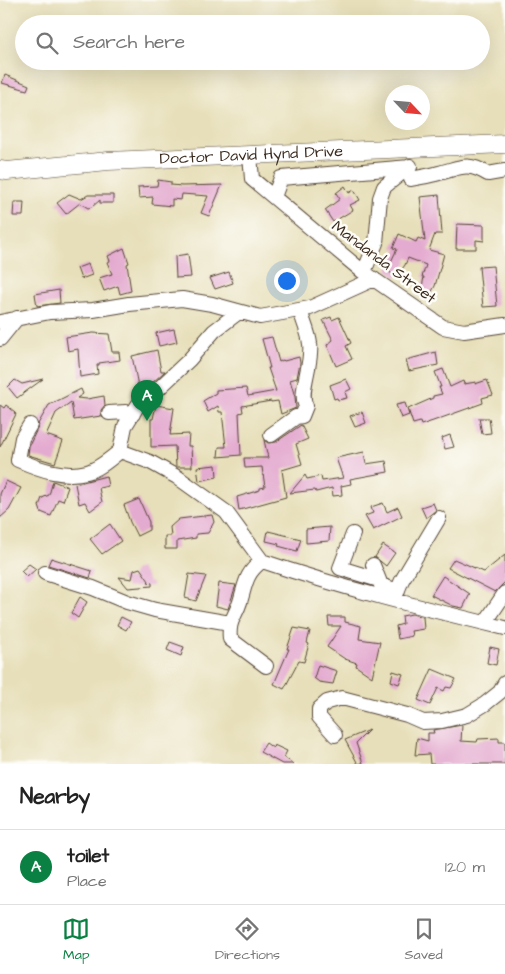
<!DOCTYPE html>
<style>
body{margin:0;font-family:"Architects Daughter",sans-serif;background:#f2f2f2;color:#222}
.compass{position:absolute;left:385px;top:85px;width:45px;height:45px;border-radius:50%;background:#fff;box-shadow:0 5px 20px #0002;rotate:116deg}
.you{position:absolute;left:286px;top:280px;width:18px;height:18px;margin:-12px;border:4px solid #fff;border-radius:50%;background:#1a73e8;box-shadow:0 0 0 8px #1a73e833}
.badge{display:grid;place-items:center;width:32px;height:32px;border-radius:50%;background:#0b8043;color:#fff;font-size:16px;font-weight:700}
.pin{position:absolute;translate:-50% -41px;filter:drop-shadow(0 1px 2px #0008)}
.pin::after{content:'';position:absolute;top:26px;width:18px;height:15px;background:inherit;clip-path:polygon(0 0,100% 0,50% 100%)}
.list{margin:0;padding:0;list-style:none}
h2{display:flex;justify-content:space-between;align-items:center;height:65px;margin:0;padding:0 20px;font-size:21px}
h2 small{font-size:16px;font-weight:400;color:#767676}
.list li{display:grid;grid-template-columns:32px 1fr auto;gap:15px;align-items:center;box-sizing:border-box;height:75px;padding:0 20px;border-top:1px solid #e0e0e0}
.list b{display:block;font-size:19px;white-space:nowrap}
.list p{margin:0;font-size:16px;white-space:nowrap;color:#767676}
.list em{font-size:16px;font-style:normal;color:#767676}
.icon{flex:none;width:28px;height:28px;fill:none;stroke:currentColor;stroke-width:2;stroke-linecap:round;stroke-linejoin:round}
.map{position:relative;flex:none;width:505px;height:764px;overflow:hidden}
.search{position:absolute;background:#fff;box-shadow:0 5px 20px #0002;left:15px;right:15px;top:15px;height:55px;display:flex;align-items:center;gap:12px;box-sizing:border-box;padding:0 18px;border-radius:28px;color:#767676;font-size:19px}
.sheet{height:140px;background:#fff}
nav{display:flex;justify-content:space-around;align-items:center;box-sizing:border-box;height:70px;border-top:1px solid #e0e0e0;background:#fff;font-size:14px;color:#767676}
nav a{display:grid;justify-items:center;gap:2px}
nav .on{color:#0b8043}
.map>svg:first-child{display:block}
.building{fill:#e4abd0}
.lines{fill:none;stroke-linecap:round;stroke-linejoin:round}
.minor-casing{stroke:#554535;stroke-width:16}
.major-casing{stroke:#554535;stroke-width:19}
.minor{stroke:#fff;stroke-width:14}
.major{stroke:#fff;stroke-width:18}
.labels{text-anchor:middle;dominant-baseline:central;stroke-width:5;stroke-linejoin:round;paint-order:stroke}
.street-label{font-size:16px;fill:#3b2a1e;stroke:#fdfcf7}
</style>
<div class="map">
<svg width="505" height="764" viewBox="0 0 505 764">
<rect width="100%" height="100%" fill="#fdfcf7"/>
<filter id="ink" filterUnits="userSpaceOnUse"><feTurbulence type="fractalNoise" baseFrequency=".02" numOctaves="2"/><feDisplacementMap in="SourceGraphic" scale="10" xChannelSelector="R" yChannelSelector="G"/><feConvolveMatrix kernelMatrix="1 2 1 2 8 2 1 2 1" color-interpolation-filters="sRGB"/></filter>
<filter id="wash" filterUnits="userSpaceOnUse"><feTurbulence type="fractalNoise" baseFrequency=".0096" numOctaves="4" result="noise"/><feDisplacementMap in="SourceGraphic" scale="20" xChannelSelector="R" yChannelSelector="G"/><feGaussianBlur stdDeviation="1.12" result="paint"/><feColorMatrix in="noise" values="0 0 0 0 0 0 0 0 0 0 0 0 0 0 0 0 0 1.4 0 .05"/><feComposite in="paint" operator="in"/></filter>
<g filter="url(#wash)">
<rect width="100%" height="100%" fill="#e7dfb9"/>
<g id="blocks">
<path class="building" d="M5,75L29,85L27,90L2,83Z
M158,180L171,182V185L182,186L222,185L209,216L201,213L208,196L182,194L181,200L172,199V206L152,204L153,197L139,198L138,187L157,186Z
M345,186L349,193L354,190L360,200L350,205L353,210L333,222L325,210L340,199L336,193Z
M69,194L81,199L88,195H113V203H100V200L92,207L88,208L80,203L66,214L57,203Z
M439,195L442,234H435L429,250L444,254L435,286L428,298L418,293L422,287L424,277H422L426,265L408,258L405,265L396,277L387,270L397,249L393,248L399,234L416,242L418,238L425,241L420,197Z
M14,202H24L23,216H13Z
M457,224L484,225V241L476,240V249H456Z
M124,248L129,263L127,264L131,291L120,294L118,286L104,291L99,278L112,274L107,262L110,261L108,256Z
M188,254L191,277L176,278L175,256Z
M88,264L92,275L81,279L77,268Z
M493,266L497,306L483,307L479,267Z
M229,272L233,283L215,289L210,278Z
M59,290L60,303L37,306L35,294Z
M331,317L332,320L339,317L351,343L346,346L352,359L336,366L327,345L333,340L323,320Z
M174,329L177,342L159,346L156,333Z
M93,333L109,334L112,352H119L120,360L99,363V365H97L98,374L80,377L78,349L68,351L66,337Z
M272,337L279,362L283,360L284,361L299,357L300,363L297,378L290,380L295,397L296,408L281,414L278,401L271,402V401L242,406L243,412L239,413L241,455L218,457L219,447H226L222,412H219L218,406L208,412L203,401L216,393V390L246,388L248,396L276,391L268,368H270L262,339Z
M157,350L161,371H165L150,385L138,386L132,356Z
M436,352L438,365L409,371L406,360Z
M443,369L450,387L463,381L464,384L476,382L475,384L487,380L493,395L482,398L483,403L433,421L421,425L420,422L413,424L408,409L433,398V396L442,394L439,387H441L435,372Z
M43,379L17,398L8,387L15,380L22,384Z
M346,379L351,389L345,392L347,398L338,400L337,398L334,399L330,385Z
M81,389L83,394L77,398L87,399L104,396L105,405L101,410V416L74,420L71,402L56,413L46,435L63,441L55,463L28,455L29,446L39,425L38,424L49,405Z
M405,403L409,415L401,418L396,405Z
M0,405L4,408L6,405L15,412L14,413L16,414L0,447Z
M156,405L174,408L170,435L189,434L188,446H191L192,467H176L175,446L151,447V419H153Z
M362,412L366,423L355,427L350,416Z
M479,418H489L491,433L482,434Z
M301,425L308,439L296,444L302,464L282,470L286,497L239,510L237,497L260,490V488L265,487L262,467L245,468L244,458H268L264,440L268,443L276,442Z
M450,435L454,447L445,449L442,438Z
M364,452L366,464L386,461L388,472L350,479L351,484L341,486L342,495L333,496L332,488L316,492L315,490L290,493L305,475L307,479L321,476L322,481L343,478L336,458Z
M216,465L217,477L199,481L197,467Z
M106,476L108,486L99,488L102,502L90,511L85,502L79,504L75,484Z
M6,481L21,488L9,510L0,518V494Z
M53,481L68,487L63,501L58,499L51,516L41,512L39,506L42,498L49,495Z
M139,499L149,522V530L137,536L130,522L124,505Z
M383,503L387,512L398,507L402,516L373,530L365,516L373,513L371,507Z
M433,503L436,510L426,518L421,507Z
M212,515L214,522L208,533L196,534V538L177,541V549H165V536H171L170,527L179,519Z
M110,524L121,541L102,554L90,539Z
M330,527L329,541L306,543V529Z
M268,531L301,539L297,551L278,546L279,544L266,541Z
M383,545L395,553L386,566L375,557Z
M505,555V582L495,592L448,568L454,559L484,572Z
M51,558L92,571L90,578L48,565Z
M29,564L36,569L27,577L21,571Z
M140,568L149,581L148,582L152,583V586L128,588L119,577L132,579L134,570Z
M189,574L206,576L196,601L185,598Z
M443,576L470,594L463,608L453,606L431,595Z
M219,583L236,585L228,609L216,606Z
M80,597L87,602L78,618L71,613Z
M412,614L423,617L424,629L411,631L412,636L398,639L396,626L403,624L402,616Z
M121,617L131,622L126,630L117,625Z
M328,617H345V622L361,626L359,639L380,642L372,677L356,666L357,663L345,659L327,647L341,626H329Z
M294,628L310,631L307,643L309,644L304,662L299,661L284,689L274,684L289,649H287Z
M170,642L184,647L181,656L167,650Z
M490,647L499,649L496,665L487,663Z
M318,665L337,671L333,684L319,682L314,678Z
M432,669L456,679L451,688L446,687L444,691L438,688L430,705L418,700Z
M393,671L403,674L399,684L391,681Z
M462,725L461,741L477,742L478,739L499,738V742H505V764H430L429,754L415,755L417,738L428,741V733H434L433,730Z
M369,730L356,743L363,763L358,764L345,740Z
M266,743L273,748L274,745L287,751L284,757L293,764H282L260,752Z"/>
</g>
</g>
<g filter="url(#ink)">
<use href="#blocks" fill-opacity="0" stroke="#554535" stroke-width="1"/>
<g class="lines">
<defs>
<path id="minor" d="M250,155L252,179L362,271L443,327L464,331L505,325
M411,179C420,177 429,176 439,173C460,168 466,161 488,174L505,171
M274,197L281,178L410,167
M362,271L366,267L376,243L380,198L384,187L410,166
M0,322L50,312L93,310L129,304L182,299L212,304L260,317L310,308L374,279
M0,339L17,318
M109,413L126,412L133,414
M30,425L22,438L18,460C39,469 63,478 87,472C99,469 110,459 120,451L125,426L138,405L155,392L189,360L214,331L239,312
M271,435L296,417L302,416L306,406C298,392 313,364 310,344C309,333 303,321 300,310
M120,451L150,462L177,477L226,512L262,561
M353,534L340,568L379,580
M373,565L381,585L398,591
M45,573L93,588L127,602L155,610L230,623
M394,599L402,580L439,518
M485,623L505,593
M266,666L230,639C228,620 235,618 240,602C246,583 245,574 262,561C341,588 423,608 505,628
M335,735L319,717V709L327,702L342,698L407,715L423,722L442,721L467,715L485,704L500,692L505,683"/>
<g id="major">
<path id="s1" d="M0,170L7,171L108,161L505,144"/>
</g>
</defs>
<use href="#minor" class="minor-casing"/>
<use href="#major" class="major-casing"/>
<use href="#minor" class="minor"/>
<use href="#major" class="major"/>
</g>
</g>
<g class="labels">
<g class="street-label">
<text stroke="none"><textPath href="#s1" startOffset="252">Doctor David Hynd Drive</textPath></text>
<text transform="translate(384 262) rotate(37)">Mandanda Street</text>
</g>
</g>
</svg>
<svg class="compass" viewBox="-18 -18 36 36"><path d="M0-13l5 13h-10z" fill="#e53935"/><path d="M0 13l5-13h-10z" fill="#767676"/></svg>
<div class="you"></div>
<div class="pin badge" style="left:147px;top:421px">A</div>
<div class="search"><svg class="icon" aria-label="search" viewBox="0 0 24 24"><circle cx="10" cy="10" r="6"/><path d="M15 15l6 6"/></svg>Search here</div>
</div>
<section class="sheet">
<h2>Nearby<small></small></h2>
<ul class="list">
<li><span class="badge">A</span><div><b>toilet</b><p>Place</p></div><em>120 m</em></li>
</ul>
</section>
<nav>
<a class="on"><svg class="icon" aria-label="map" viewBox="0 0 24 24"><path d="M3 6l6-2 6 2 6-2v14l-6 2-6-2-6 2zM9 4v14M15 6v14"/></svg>Map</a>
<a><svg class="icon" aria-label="directions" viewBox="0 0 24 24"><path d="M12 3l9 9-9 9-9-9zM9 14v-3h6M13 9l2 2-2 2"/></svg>Directions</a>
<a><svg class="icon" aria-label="saved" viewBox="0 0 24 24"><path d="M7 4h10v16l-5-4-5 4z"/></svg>Saved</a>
</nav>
